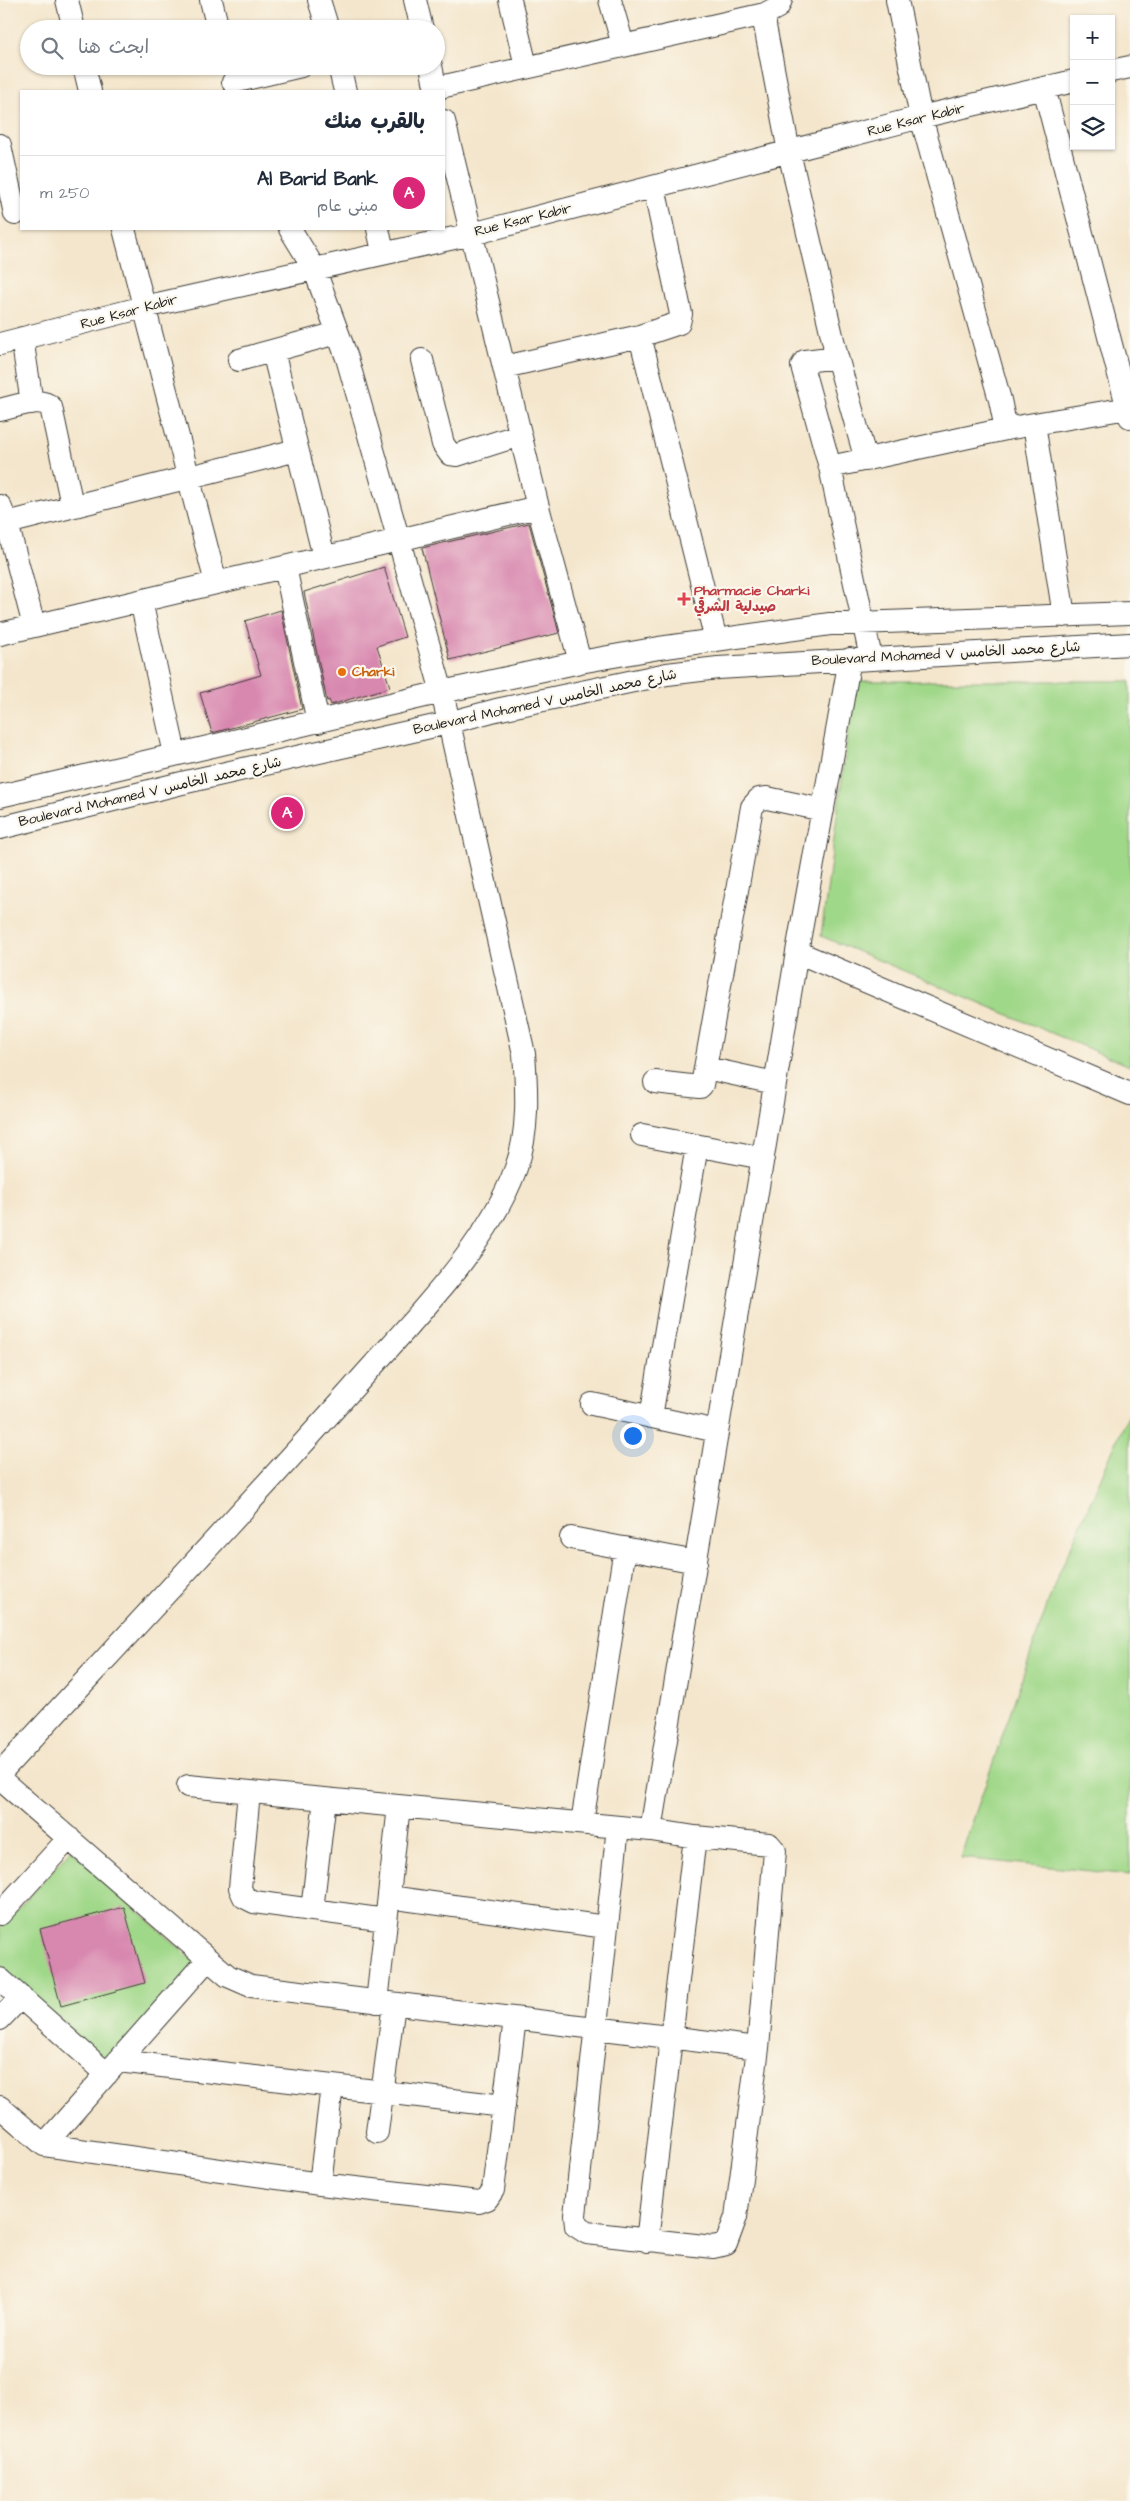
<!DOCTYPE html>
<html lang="ar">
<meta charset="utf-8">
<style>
body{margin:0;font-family:"Architects Daughter","Playpen Sans Arabic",sans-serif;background:#f2f2f3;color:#1f2937;direction:rtl}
.controls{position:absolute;right:15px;top:15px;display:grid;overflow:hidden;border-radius:0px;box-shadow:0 1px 4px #0004}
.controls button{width:45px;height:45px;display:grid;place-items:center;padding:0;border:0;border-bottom:1px solid #e0e1e3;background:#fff;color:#1f2937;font:25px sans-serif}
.you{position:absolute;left:632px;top:1435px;width:18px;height:18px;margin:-12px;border:4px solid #fff;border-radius:50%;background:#1a73e8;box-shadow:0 0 0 8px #1a73e833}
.badge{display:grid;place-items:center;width:32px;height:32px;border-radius:50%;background:#db2777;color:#fff;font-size:16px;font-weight:700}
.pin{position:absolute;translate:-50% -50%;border:2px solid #fff;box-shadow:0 1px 5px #0006}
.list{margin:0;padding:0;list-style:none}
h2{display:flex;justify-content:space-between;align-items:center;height:65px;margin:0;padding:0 20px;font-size:21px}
h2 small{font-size:16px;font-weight:400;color:#747a83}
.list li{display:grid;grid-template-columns:32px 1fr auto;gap:15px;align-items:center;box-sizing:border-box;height:75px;padding:0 20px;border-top:1px solid #e0e1e3}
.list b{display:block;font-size:19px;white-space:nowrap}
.list p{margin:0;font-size:16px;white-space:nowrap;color:#747a83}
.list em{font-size:16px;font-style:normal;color:#747a83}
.icon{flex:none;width:28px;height:28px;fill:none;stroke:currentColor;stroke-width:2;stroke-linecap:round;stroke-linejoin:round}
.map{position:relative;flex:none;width:1130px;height:2501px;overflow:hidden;direction:ltr}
.search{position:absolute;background:#fff;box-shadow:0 1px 4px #0004;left:20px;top:20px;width:425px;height:55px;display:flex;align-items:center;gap:12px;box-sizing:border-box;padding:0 18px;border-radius:28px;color:#747a83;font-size:19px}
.panel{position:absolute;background:#fff;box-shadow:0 1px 4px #0004;left:20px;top:90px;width:425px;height:140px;border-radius:0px;direction:rtl}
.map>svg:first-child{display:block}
.green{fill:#a0d889;stroke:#5e7a52}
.building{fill:#d887af}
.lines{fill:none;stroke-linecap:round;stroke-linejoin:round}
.minor-casing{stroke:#3c3a36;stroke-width:24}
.minor{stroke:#fff;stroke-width:22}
.health-dot{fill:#e0444e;stroke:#fbf7ec;stroke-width:2}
.food-dot{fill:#e8710a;stroke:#fbf7ec;stroke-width:2}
.labels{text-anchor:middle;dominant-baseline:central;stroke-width:4.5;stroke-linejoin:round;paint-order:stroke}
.street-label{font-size:14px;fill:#1c1c1c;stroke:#fbf7ec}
.health-label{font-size:14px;font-weight:bold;fill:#be3a42;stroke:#fbf7ec;text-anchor:start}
.food-label{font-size:14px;font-weight:bold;fill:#c56008;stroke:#fbf7ec;text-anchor:start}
</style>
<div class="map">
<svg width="1130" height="2501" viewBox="0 0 1130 2501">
<rect width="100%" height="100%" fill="#fbf7ec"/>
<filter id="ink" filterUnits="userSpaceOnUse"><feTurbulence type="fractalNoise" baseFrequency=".02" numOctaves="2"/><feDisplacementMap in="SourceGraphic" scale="10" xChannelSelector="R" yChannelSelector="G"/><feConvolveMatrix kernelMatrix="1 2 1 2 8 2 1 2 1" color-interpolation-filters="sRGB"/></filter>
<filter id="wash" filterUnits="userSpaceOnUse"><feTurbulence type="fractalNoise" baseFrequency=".0096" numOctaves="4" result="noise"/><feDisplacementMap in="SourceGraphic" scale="20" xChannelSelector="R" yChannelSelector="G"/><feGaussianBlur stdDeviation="1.12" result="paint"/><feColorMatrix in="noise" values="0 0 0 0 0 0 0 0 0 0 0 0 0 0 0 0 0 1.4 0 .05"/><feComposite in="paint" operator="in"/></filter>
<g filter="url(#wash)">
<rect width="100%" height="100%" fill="#f4e6cc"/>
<path class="green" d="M855,681H1130V1066L821,936Z
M1130,1411V1875L960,1858L1055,1583Z
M71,1850L196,1963L104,2066L0,1972V1929Z"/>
<g id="blocks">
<path class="building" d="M529,523L559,633L450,660L422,548Z
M384,567L405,637L377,646L390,687L331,705L329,700L327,701L304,592Z
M281,610L302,709L212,733L200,693L261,675L245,621Z
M124,1907L145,1983L61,2006L40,1929Z"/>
</g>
</g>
<g filter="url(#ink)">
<use href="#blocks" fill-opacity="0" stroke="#3c3a36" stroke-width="1"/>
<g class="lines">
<defs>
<path id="minor" d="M67,0L74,29
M211,0L218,29
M319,0L328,29
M415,0L422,29
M510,0L526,66
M610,0L623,45
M781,0L778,7L765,14V26L789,152L837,357L805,361L802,366L830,467L871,658
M84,66L90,91
M339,66L345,91
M431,66L436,91
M1111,71L1130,67
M233,82L301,66
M436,88L765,14
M1044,88L1130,417
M444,121L538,507L580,662
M0,145L15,214
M124,229L216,583
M378,229L383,252
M640,336L716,640
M22,338L32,403
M0,344L144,307L472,234L921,117L1074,81
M273,351L324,557
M837,357L866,460
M239,360L337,333
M422,360L443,444L450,454L457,455L520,435
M504,367L640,336L679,323L681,314L654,187
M0,410C14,407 40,396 51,407L72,505
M1034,424L1128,408
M1006,429L1034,424L1064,616
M830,467L1006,429L1000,400L921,117L897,0
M0,506L7,523L34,626
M7,523L297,450
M285,567L318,722
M141,601L175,754
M0,634L538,507
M0,796L442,692L580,662L659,648L830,624L1130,613
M0,828L186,782L448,723L496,710L667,674L718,668L1130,644
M797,952L1130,1094
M706,1068L775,1083
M655,1082L700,1087L702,1085L752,807L759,799L767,798L823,810
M642,1135L763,1158
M592,1404L717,1431
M651,1417L697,1146
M571,1538L696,1562
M0,1773C118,1645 237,1518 353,1388C409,1324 487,1248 516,1168C529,1133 527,1091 524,1054L442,692L347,358L314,268L290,229
M0,1779L208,1959L228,1976L251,1986L758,2048
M188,1786L651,1830
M249,1792L240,1888L244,1897L254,1902L386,1920
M582,1823L625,1548
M618,1827L575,2215L576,2226L587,2233L713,2247L726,2244L736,2217L758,2048L775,1851L769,1844L695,1837L651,1830L797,952L850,659
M389,1897L606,1927
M312,1910L325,1799
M0,1914L69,1838
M0,1979L107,2074
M377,2002L399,1806
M0,2019L21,1997
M118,2061L504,2106
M0,2107L44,2145L320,2184L479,2202L487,2199L493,2190L515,2019
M377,2132L394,2004
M44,2145L208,1959
M320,2184L332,2086
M647,2241L695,1837"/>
</defs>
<use href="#minor" class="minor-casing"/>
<use href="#minor" class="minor"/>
</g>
</g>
<path class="health-dot" d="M681.5 591.5h5v5h5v5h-5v5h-5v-5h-5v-5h5z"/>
<circle class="food-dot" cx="342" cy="672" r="5"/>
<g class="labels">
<g class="street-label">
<text transform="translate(916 120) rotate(-14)">Rue Ksar Kabir</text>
<text transform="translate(523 220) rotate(-14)">Rue Ksar Kabir</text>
<text transform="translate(129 312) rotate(-15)">Rue Ksar Kabir</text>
<text transform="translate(946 654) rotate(-3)">Boulevard Mohamed V شارع محمد الخامس</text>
<text transform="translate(545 702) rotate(-12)">Boulevard Mohamed V شارع محمد الخامس</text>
<text transform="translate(150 792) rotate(-13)">Boulevard Mohamed V شارع محمد الخامس</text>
</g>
<g class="health-label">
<text x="694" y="591">Pharmacie Charki<tspan x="694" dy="16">صيدلية الشرقي</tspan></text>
</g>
<g class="food-label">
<text x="352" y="672">Charki</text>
</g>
</g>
</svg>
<div class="controls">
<button>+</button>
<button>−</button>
<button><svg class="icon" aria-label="layers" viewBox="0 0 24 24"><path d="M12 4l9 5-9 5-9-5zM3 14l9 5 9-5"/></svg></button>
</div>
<div class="you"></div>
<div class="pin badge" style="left:287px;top:813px">A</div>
<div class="search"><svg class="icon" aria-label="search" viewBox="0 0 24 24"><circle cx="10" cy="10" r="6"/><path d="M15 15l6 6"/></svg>ابحث هنا</div>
<section class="panel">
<h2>بالقرب منك<small></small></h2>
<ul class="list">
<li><span class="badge">A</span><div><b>Al Barid Bank</b><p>مبنى عام</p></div><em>250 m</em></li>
</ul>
</section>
</div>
